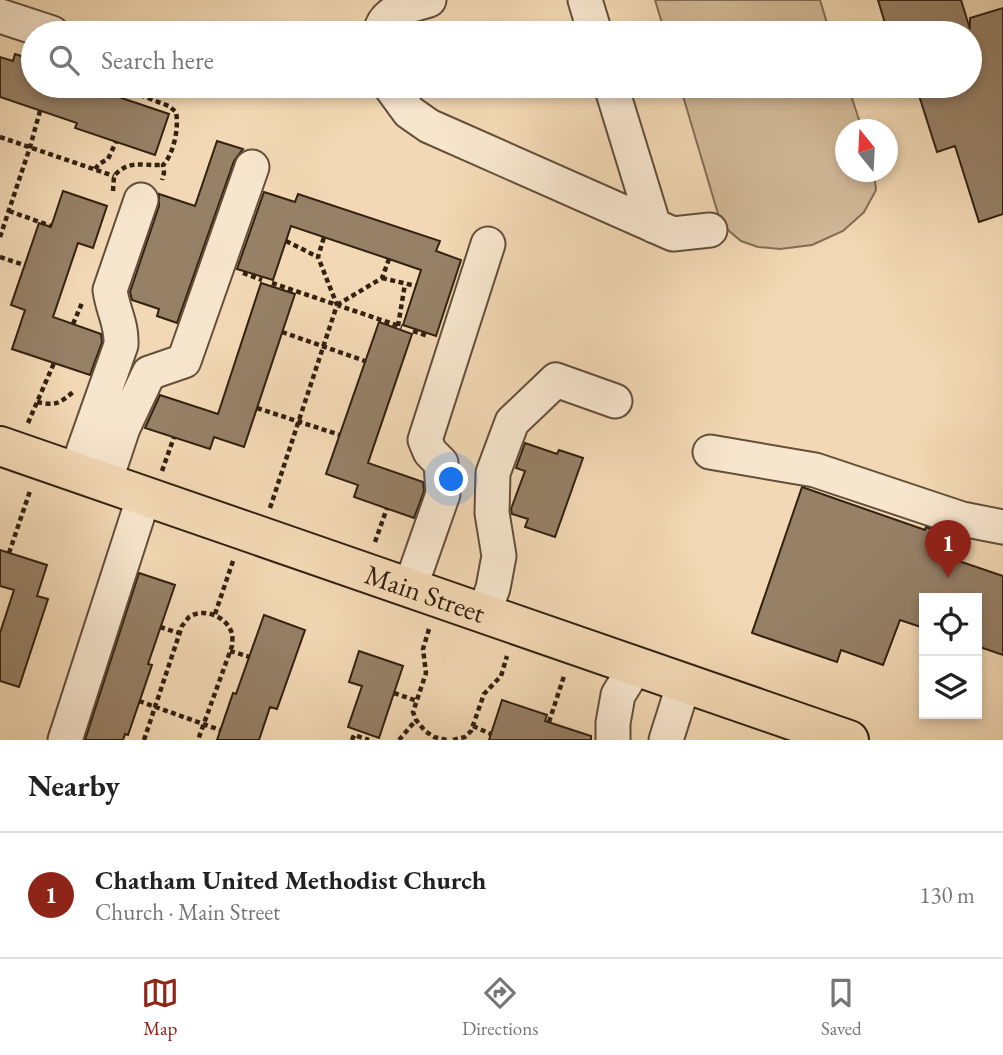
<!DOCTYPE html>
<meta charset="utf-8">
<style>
body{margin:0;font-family:"EB Garamond",serif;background:#f6f6f6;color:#222}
.controls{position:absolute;right:21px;bottom:21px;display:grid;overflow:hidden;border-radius:0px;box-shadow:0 4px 10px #0003}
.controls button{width:63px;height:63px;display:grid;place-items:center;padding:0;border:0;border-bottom:2px solid #e0e0e0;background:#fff;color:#222;font:35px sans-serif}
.compass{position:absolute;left:835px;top:119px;width:63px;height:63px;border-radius:50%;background:#fff;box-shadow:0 4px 10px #0003;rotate:342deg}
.you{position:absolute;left:452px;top:480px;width:24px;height:24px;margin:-18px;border:5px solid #fff;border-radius:50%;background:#1a73e8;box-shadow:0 0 0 10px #1a73e833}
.badge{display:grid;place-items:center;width:46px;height:46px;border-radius:50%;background:#8f2418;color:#fff;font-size:23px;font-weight:700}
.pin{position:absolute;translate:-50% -58px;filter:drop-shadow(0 2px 4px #0008)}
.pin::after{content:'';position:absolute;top:37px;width:24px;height:21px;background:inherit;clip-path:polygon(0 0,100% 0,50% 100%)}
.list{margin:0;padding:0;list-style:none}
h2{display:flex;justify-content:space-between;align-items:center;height:91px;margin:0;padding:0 28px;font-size:30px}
h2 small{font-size:23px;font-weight:400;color:#767676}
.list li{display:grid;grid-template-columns:46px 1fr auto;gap:21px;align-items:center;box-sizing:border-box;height:126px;padding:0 28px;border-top:2px solid #e0e0e0}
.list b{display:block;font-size:26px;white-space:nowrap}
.list p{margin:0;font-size:23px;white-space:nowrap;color:#767676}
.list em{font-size:23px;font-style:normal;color:#767676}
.icon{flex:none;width:38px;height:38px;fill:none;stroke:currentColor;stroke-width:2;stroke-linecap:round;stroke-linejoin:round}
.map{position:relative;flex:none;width:1003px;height:740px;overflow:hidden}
.search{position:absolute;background:#fff;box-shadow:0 4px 10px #0003;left:21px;right:21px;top:21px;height:77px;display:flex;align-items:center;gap:18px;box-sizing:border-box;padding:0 24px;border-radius:38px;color:#767676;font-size:26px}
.sheet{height:217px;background:#fff}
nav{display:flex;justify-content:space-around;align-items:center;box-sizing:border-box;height:98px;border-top:2px solid #e0e0e0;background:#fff;font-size:19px;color:#767676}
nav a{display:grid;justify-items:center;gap:4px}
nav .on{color:#8f2418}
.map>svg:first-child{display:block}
.green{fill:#d2b998;stroke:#826d54;stroke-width:2}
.building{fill:#968066;stroke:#332111;stroke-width:2}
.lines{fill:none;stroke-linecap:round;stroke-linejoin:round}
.minor-casing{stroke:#634f3a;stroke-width:37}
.major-casing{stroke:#332111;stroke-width:42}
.path{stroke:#332111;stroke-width:4.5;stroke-dasharray:5 3.5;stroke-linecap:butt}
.minor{stroke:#f7e6ce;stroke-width:33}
.major{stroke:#f2d8b4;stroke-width:38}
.labels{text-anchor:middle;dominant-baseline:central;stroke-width:6;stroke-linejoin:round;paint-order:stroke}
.street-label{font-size:28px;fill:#332111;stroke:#f7e6ce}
</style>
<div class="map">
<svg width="1003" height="740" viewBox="0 0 1003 740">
<rect width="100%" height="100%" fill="#f2d8b4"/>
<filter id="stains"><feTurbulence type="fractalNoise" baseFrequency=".00286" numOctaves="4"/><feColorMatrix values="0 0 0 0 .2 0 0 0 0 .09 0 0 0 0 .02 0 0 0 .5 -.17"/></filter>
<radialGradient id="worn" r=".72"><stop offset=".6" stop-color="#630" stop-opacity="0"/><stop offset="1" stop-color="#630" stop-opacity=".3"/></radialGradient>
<path class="green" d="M655,0H820L830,33H665Z
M680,86H848L862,129L846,130V172H874L876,190L864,212L843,231L812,245L780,249L758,247L741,241L728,230L719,217Z"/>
<path class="building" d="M878,0H961L970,29V18L1003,8V214L979,222L955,146L937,152L916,86H970V33H888Z
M15,54L33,60V86H86L169,114L155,155L75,128L77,123L0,97V57L13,61Z
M217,141L243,149L234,161L177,323L157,316L159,309L132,300L130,292L159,206V194L195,206Z
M63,191L107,206L93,248L78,243L53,317L101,334L102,342L90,375L12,349L25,310L11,305L39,223L51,227Z
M264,192L295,202L298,194L440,241L436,251L461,260L436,336L403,325L421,270L389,259L291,226L273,280L237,269Z
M261,283L295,294L244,447L214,437L210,449L145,428L160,395L218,414Z
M379,322L412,334L368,463L423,482L424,491L414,518L354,497L358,485L326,474Z
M525,443L557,454L559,450L583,458L555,537L525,527L528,519L512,514L511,509L525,471L516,468Z
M802,487L925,530L926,527L951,536L944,556L1003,576V655L977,646V598H924V628L900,620L883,665L841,650L837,662L752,633Z
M0,550L47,565L37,596L48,599L19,687L0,681V633L14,590L0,586Z
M139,573L175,585L148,664L152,665L128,735L125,734L123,740H85Z
M264,615L305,630L277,709L270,707L259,740H217L233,693L236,694Z
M359,651L403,666L379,738L348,727L362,686L349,682Z
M502,700L547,715L545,721L591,736V740H489Z"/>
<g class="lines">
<defs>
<path id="minor" d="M585,0L595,33
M0,16L52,33
M380,33C384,10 409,6 429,0
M390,86L409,112L429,126L673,234L710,230
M611,86L654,226
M710,452L815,470L962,519L1003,527
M76,472L121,345C122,323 113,312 110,290L141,200
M105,482L123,428L149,373L184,361L252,167
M410,588L443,494L441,463L430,452L425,440L488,244
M484,613L493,588L499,556L492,513L493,473L512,422L556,380L615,401
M65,740L144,496
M613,740V723L618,695L636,666
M666,740L684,683"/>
<g id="major">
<path id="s1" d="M0,446L849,740"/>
</g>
</defs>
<use href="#minor" class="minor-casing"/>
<use href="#major" class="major-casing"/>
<path class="path" d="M116,86L169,106L176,112C179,127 174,154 163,165L164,173L162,180
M0,137L114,176
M95,169L99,164L108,159L116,142
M113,191L114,176C129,159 142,166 163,165
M9,211L51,226
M0,237L30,147L40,111
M286,241L318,257
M0,257L24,265
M243,273L262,280
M382,278L416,286
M272,283L402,327
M337,305L382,278L389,259
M73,324L82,303
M398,326L405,284
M413,331L428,336
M282,332L365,361
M37,402C55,406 59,404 73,392
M257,408L340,435
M28,423L54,363
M162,471L174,437
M270,508L337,305L318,257L324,237
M375,542L387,508
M9,553L30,491
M215,614L233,561
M160,627L179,633
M429,629L423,649L426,673L413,712L416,720L425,731L434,737L447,740
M230,651L250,657
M394,693L417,701
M139,701L220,730
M549,722L564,676
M473,726L491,734
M144,740L182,626C182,626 188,618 189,617C204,607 228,617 232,634C233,637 232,643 232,646L198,740
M352,740L354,735L369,740
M399,740L416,720
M453,740L465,737L471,731L484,694L501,676L507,656"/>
<use href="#minor" class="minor"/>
<use href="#major" class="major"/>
</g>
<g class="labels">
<g class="street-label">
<text stroke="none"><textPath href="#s1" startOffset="450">Main Street</textPath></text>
</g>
</g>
<rect width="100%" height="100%" filter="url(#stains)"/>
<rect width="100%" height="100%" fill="url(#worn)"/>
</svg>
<div class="controls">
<button><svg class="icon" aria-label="locate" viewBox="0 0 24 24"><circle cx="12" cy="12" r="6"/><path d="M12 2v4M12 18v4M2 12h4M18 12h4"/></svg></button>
<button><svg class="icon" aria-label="layers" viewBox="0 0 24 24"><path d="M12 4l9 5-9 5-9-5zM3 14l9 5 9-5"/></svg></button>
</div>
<svg class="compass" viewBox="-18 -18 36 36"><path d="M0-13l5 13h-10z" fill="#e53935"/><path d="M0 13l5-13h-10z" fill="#767676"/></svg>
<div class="you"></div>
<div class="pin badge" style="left:948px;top:578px">1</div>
<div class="search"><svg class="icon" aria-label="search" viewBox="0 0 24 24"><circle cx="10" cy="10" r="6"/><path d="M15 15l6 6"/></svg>Search here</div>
</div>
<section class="sheet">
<h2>Nearby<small></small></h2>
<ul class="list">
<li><span class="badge">1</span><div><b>Chatham United Methodist Church</b><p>Church · Main Street</p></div><em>130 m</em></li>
</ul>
</section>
<nav>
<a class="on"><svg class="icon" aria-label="map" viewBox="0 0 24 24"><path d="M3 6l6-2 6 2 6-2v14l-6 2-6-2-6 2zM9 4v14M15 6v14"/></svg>Map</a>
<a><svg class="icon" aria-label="directions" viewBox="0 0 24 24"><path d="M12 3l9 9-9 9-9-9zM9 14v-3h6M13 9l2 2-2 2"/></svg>Directions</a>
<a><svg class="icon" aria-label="saved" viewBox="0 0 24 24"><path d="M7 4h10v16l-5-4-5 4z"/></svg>Saved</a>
</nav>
